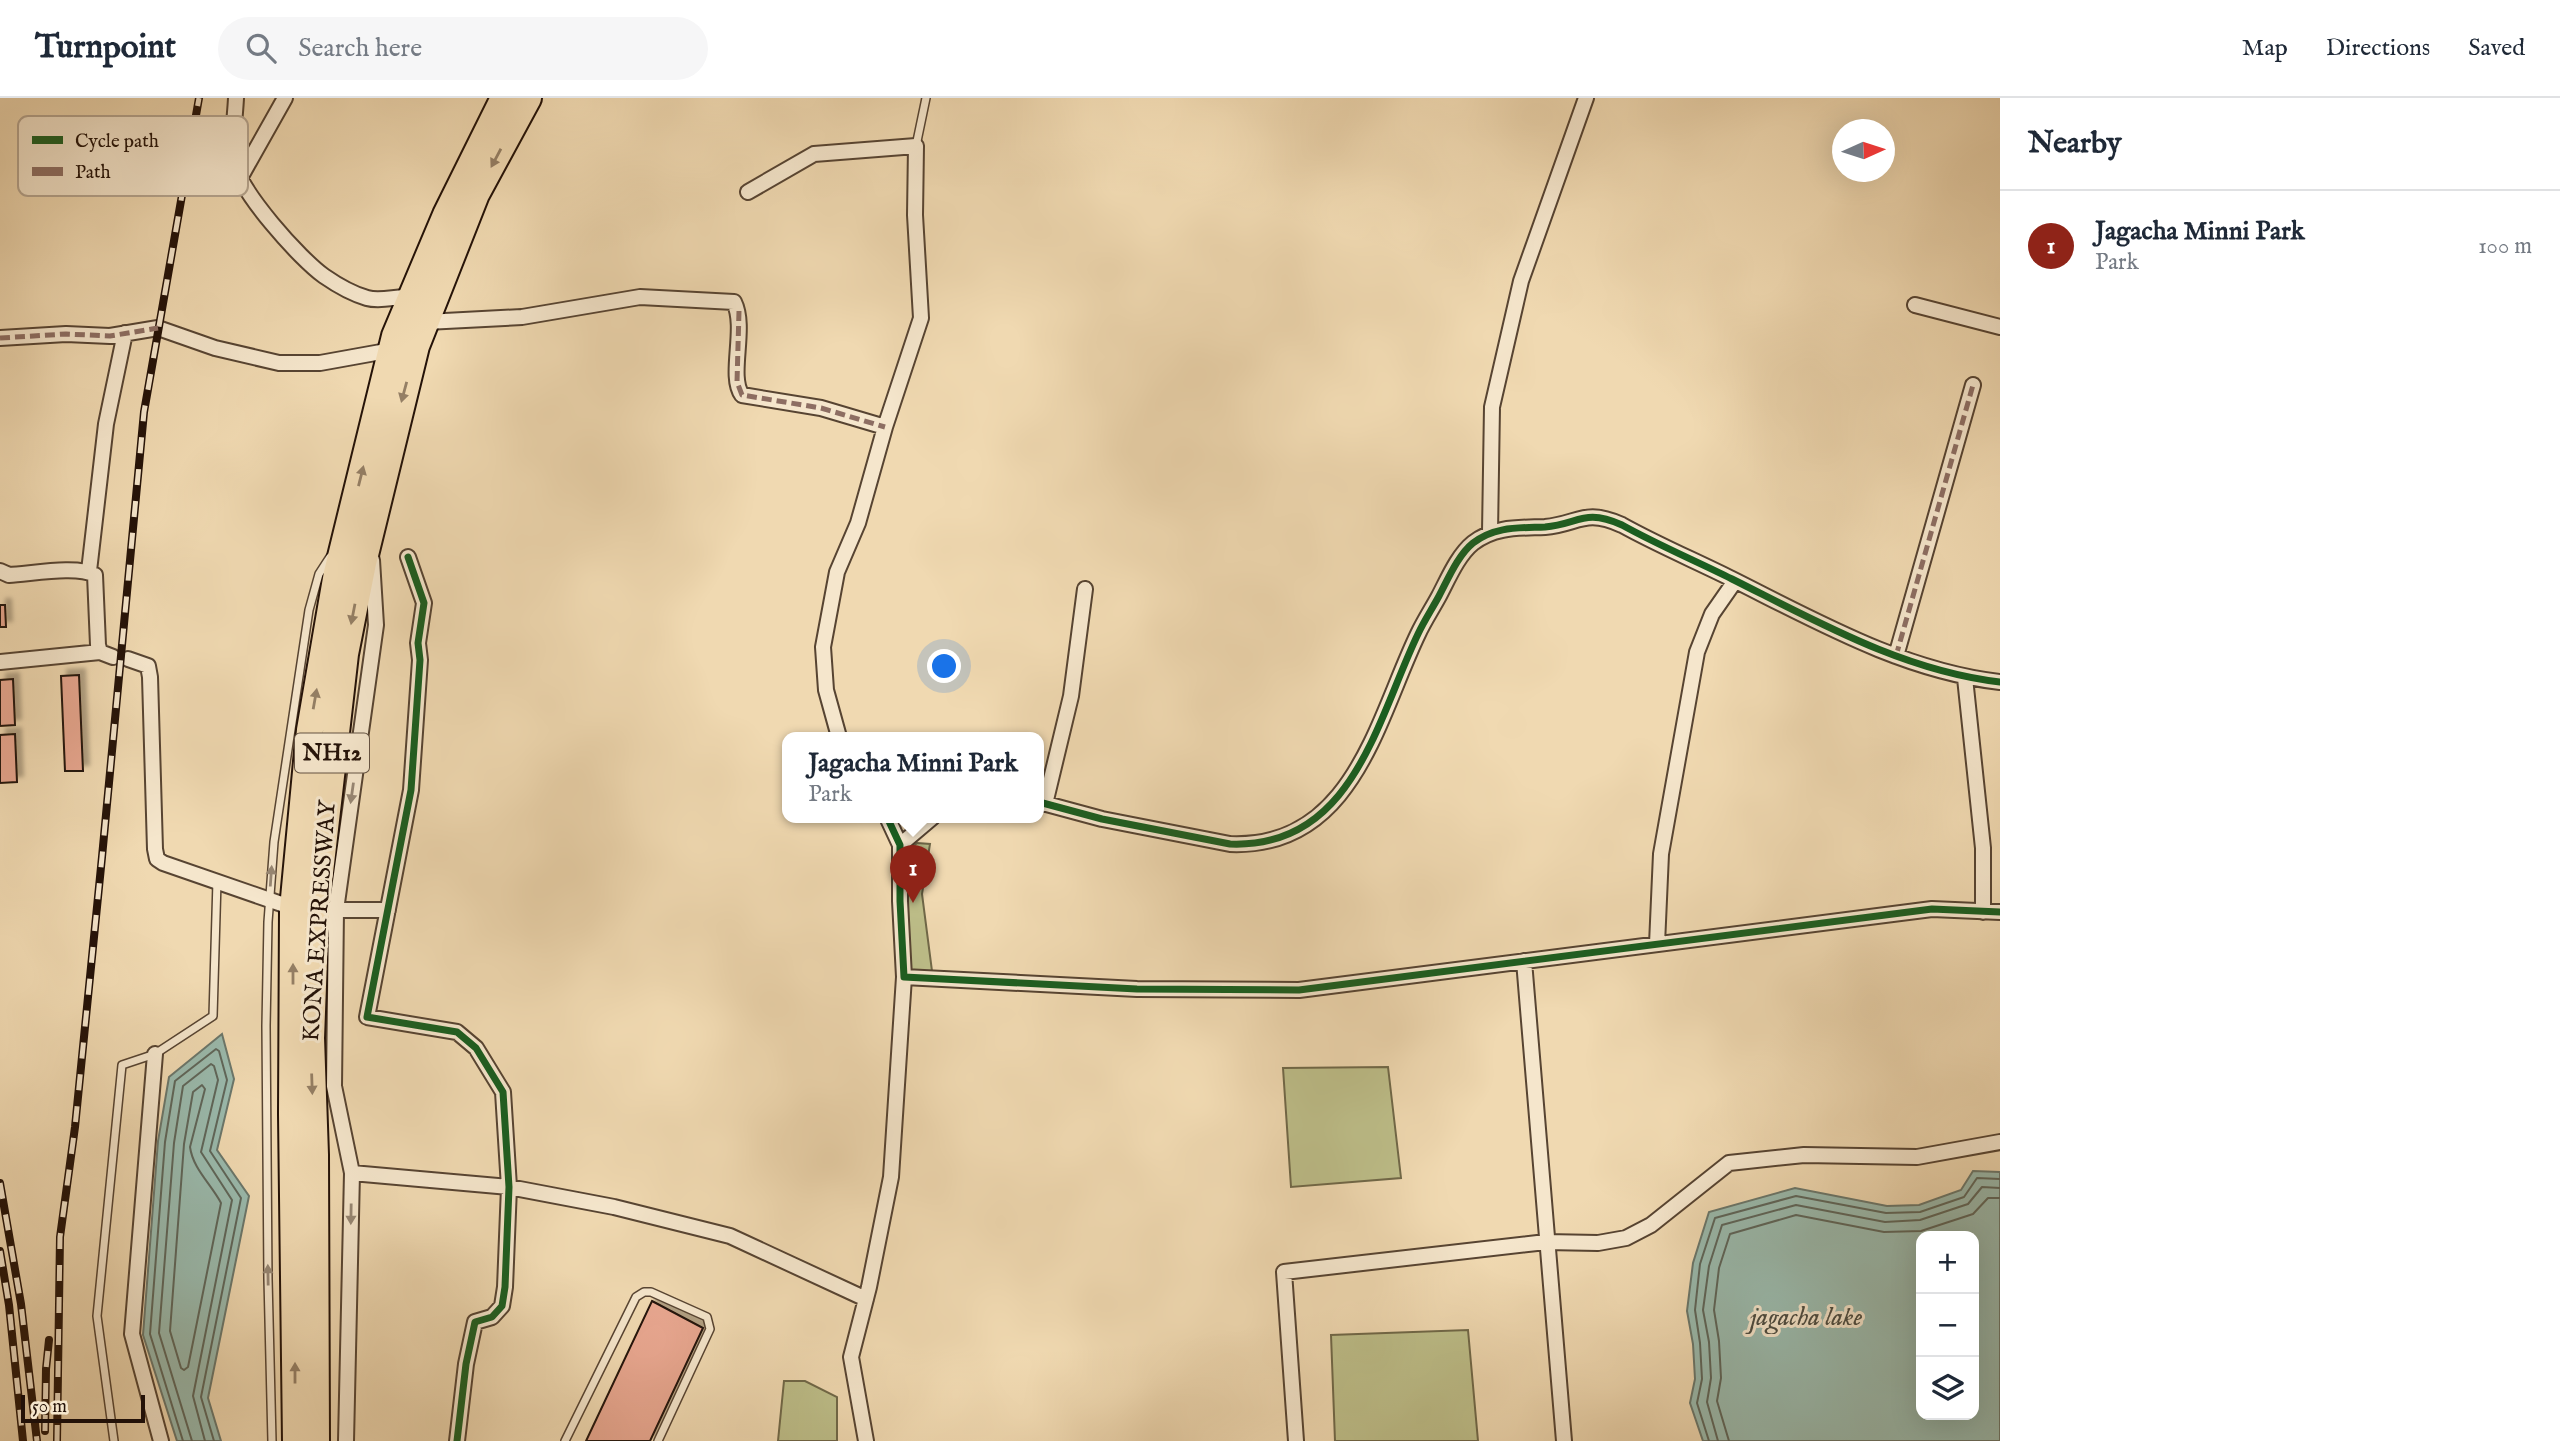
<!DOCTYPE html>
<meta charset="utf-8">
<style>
body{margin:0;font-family:"IM FELL English",serif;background:#f6f6f7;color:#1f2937}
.controls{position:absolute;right:21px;bottom:21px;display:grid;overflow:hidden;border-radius:14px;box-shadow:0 7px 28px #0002}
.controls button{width:63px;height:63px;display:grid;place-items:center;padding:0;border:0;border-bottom:2px solid #e0e1e3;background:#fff;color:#1f2937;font:35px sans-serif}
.compass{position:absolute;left:1832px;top:21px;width:63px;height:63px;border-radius:50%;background:#fff;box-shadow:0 7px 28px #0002;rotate:87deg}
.scale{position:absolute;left:21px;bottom:18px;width:124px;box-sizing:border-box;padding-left:7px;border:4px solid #241208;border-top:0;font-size:19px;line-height:24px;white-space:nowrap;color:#241208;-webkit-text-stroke:5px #f5e6cc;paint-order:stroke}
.you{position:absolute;left:945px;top:569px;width:24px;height:24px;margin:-18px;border:5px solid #fff;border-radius:50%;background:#1a73e8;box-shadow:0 0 0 10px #1a73e833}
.badge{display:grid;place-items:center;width:46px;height:46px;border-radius:50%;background:#8f2418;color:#fff;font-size:23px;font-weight:700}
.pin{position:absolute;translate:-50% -58px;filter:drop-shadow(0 2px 4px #0008)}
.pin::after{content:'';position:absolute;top:37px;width:24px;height:21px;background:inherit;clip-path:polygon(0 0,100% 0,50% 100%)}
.popup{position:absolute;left:782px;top:634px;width:262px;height:91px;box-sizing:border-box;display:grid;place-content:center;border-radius:14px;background:#fff;filter:drop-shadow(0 2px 5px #0005);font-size:23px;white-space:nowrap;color:#747a83}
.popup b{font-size:26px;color:#1f2937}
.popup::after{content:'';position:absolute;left:50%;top:100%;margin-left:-14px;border:14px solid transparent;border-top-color:#fff}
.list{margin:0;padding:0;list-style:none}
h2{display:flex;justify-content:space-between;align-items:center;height:91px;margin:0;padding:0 28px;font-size:30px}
h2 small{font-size:23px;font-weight:400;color:#747a83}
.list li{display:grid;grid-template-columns:46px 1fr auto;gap:21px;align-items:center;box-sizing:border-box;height:112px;padding:0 28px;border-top:2px solid #e0e1e3}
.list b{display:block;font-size:26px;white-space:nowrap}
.list p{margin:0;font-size:23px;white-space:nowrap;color:#747a83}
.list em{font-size:23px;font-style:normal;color:#747a83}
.icon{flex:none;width:38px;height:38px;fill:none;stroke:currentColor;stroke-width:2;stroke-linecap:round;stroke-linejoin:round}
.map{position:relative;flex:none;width:2000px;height:1343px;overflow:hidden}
header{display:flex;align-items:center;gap:42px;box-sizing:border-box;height:98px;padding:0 35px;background:#fff;border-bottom:2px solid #e0e1e3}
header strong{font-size:33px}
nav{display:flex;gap:38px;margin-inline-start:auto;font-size:24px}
.search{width:490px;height:63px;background:#f6f6f7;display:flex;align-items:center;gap:18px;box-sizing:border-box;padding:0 24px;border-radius:38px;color:#747a83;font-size:26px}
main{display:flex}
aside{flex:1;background:#fff}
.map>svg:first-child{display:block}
.green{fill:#bdbe89;stroke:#706848;stroke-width:2}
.water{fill:#9abaad;stroke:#6b776b;stroke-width:2;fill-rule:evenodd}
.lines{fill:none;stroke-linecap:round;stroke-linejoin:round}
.shore{stroke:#5f665a;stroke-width:2}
.building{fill:#e7a68f;stroke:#241208;stroke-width:2;filter:url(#shadow)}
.lane-casing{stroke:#574432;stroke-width:10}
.street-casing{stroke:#574432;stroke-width:18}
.highway-casing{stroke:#241208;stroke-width:30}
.lane{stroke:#f5e6cc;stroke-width:7}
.street{stroke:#f5e6cc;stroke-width:14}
.highway{stroke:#f0d9b1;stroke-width:26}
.rail-casing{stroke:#241208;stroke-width:8}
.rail{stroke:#f5e6cc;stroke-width:5;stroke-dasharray:16;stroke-linecap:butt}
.quiet{stroke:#8d6e63;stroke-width:5;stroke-dasharray:10 5;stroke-linecap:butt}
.cycleway-casing{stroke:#f5e6cc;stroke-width:11}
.cycleway{stroke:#1b5e20;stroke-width:7}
.oneway{fill:#947f65}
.oneway2{fill:#978774}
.labels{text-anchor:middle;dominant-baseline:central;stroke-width:6;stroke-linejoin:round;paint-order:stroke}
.shield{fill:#f5e6cc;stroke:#635243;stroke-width:2}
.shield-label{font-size:23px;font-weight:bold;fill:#241208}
.street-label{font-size:24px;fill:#241208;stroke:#f5e6cc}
.water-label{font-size:26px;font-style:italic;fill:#4d4d42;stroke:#f5e6cc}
.key{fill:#f5e6cc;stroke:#b6a691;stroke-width:2}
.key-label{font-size:19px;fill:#241208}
</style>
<header>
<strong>Turnpoint</strong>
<div class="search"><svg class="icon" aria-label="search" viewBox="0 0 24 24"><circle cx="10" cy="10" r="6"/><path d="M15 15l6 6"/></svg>Search here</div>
<nav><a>Map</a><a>Directions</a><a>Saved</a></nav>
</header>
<main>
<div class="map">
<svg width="2000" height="1343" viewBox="0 0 2000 1343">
<defs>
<filter id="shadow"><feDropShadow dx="6" dy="-6" stdDeviation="2" flood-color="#0004"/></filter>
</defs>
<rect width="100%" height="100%" fill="#f0d9b1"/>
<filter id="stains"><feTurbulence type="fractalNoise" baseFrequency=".00286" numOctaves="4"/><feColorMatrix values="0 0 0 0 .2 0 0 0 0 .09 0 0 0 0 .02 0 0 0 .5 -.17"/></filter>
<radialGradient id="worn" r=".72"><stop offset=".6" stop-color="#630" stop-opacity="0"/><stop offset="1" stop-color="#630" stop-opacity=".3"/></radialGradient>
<path class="green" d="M917,745L930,746L922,796L932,873L928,879L906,878L902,759Z
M1388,969L1401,1080L1291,1089L1283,970Z
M1468,1232L1478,1343H1335L1331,1237Z
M784,1283H805L837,1299V1343H778Z"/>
<path class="water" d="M222,936L234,981L217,1052L249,1098L208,1300L221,1343H177L143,1237L158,1043L169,979Z
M1973,1073L2000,1074V1343H1703L1690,1305L1695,1281L1693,1246L1687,1213L1693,1165L1709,1114L1795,1090L1887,1108L1919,1107L1961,1092ZM1921,1138H1974V1317H1921Z"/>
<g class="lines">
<path class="shore" d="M202,987L205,991L190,1049C193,1071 211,1086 221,1105L188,1269L184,1272L181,1270L170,1233L184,1046L193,994Z
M183,1343L150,1236L165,1044L175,983L216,951L219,953L227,982L210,1053L241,1100L201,1299L214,1343
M192,1343L159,1235L174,1045L183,988L211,966L214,968L218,982L201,1054L232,1102L193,1298L205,1343
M1709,1343L1697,1305L1702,1281L1700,1245L1695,1212L1700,1166L1715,1120L1796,1098L1886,1115L1920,1114L1964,1099L1977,1080L2000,1081
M1718,1343L1707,1304L1711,1280L1709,1244L1703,1212L1709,1168L1722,1127L1796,1107L1885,1124L1920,1122L1968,1106L1982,1089L2000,1090
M1729,1343L1717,1303L1721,1280L1719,1243L1714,1212L1719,1170L1730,1136L1796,1117L1884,1134L1921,1133L1973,1116L1988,1100H2000"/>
</g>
<path class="building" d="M0,507H5L6,529H0Z
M79,577L83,673H65L61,578Z
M13,581L15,627L0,628V582Z
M15,636L17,684L0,685V637Z
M652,1203L703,1230L650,1343H586Z"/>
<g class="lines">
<defs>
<path id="lane" d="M916,48L926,0
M114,1343L97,1218L122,967L155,956L213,918L217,783
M272,1343L268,1181L266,928L268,824L274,744L309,512L319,476L330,459
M565,1343L636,1199L644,1194H651L707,1219L710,1231L658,1343"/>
<path id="street" d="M236,0C235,21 231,44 235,65C239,93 300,161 324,178C337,187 353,196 367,200C381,204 396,198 410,199
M240,80L285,0
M748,94L814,56L916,48L915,117L921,220L885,329L858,425L837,474L823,549L826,592L839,639
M1915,207L2000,229
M426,224L522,219L640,199L734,204C747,230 728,278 742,297L821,310L885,329
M0,240L66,236L110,238L158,230L215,250L279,265H320L392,252
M1490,434L1492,309L1521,183L1586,0
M408,459L424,505L418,545L420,562L411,692L367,919L457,934L476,950L503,994L509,1089L505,1189L502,1208L492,1219L475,1224L466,1266L457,1343
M0,473L9,477C31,476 77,467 95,477L98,547L100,554L113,559
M89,473L106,326L125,235
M1896,558L1973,287
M128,561L148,568L150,579L155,751L157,761L163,765L296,811
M0,564L100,554
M1965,580L1983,750V814
M1039,704L1102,721L1230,746C1353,751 1377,621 1418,536C1424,523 1432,511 1439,498C1448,481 1458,457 1473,445C1495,428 1519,430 1545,429C1579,426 1584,410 1622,427C1658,447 1696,463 1732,481C1818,524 1904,573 2000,584
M1045,706L1071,598L1085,491
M887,719L900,747V803L904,879L1137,891L1299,892L1932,811L2000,814
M900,747L933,719
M326,812H388
M1657,846L1661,756L1697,554L1712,516L1735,483
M1524,863L1564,1343
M155,956L132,1236L161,1343
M352,1075L509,1089L614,1109L730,1138L866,1201
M346,1343L352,1075L334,988L336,812L376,527L372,462
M866,1343L851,1259L869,1189L891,1079L904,879
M1296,1343L1284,1174L1546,1144L1598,1145L1626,1140L1651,1127L1729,1065L1804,1057L1917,1059L2000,1044"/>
<path id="highway" d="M296,1343L292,1016L293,811L310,632L337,475L395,238L446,117L504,0
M316,1343L315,1057L311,940L316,809L345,556L363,465L416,248L476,96L528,0"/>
</defs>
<use href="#lane" class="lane-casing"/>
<use href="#street" class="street-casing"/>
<use href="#highway" class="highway-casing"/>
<use href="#lane" class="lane"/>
<use href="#street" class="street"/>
<use href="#highway" class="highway"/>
<defs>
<path id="rail" d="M0,1085L21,1206L37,1343
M0,1153L9,1207L23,1343
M45,1333L46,1271L49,1242
M57,1343L60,1139L75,1029L102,759L144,314L199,0"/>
</defs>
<use href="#rail" class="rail-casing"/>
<use href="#rail" class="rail"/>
<path class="quiet" d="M739,213L737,284L742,297L821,310L885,329
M0,240L66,236L110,238L158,230
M1896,558L1973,287"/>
<defs>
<path id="cycleway" d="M408,459L424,505L418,545L420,562L411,692L367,919L457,934L476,950L503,994L509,1089L505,1189L502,1208L492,1219L475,1224L466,1266L457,1343
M1039,704L1102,721L1230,746C1353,751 1377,621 1418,536C1424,523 1432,511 1439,498C1448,481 1458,457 1473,445C1495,428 1519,430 1545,429C1579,426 1584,410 1622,427C1658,447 1696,463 1732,481C1818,524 1904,573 2000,584
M887,719L900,747V803L904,879L1137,891L1299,892L1932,811L2000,814"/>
</defs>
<use href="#cycleway" class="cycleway-casing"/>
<use href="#cycleway" class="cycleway"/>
</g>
<defs><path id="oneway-solid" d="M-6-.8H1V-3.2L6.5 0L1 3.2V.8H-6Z" transform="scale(1.75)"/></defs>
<g class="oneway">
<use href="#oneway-solid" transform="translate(496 60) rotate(118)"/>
<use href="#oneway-solid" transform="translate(404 294) rotate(105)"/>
<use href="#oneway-solid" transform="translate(361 378) rotate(-76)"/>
<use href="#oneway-solid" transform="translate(353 516) rotate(101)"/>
<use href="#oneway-solid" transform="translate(315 601) rotate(-80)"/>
<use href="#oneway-solid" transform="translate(293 876) rotate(-90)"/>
<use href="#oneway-solid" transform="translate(312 986) rotate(88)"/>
<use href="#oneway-solid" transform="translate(295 1275) rotate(-90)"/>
</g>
<g class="oneway2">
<use href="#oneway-solid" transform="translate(352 695) rotate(98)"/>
<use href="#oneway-solid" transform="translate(271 778) rotate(-86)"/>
<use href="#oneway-solid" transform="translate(351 1116) rotate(91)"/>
<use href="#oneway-solid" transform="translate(268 1177) rotate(-91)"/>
</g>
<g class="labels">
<rect class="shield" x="295" y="635.5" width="74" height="39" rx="5"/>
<g class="shield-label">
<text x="332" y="655">NH12</text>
</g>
<g class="street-label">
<text transform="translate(320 823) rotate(-86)">KONA EXPRESSWAY</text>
</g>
<g class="water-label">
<text x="1806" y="1219">jagacha lake</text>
</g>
</g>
<rect x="18" y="18" width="230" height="80" rx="10" class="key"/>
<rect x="32" y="38" width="31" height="8" fill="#1b5e20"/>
<rect x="32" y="69" width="31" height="9" fill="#8d6e63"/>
<g class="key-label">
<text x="75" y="49">Cycle path</text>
<text x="75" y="80">Path</text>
</g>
<rect width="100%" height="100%" filter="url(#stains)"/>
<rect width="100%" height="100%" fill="url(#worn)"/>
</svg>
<div class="controls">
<button>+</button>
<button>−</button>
<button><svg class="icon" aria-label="layers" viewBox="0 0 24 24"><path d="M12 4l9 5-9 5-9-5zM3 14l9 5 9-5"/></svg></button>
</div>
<svg class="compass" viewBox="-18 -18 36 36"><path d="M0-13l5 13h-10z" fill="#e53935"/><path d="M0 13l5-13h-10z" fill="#747a83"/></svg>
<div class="scale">50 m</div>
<div class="you"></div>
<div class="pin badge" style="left:913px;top:805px">1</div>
<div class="popup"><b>Jagacha Minni Park</b>Park</div>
</div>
<aside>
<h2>Nearby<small></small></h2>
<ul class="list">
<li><span class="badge">1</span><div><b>Jagacha Minni Park</b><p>Park</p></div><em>100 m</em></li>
</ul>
</aside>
</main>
